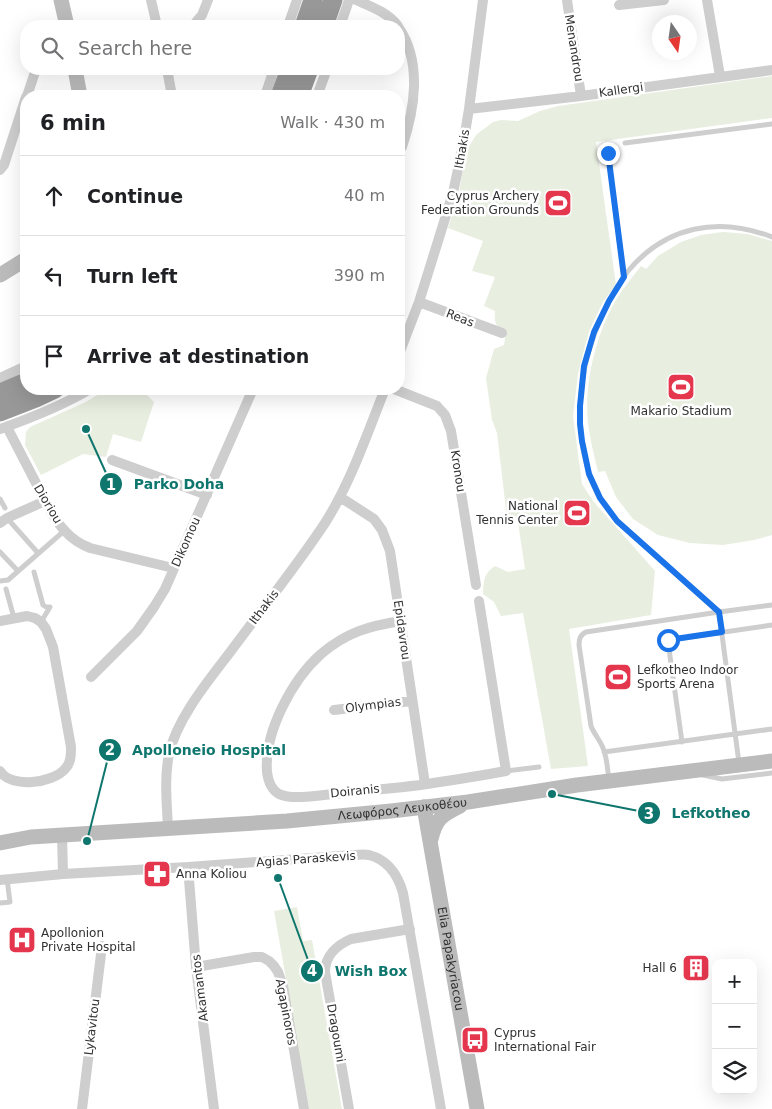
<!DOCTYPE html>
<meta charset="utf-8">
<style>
body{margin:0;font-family:"DejaVu Sans",sans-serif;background:#f6f6f6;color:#202124}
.controls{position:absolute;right:15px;bottom:15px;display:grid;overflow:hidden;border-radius:10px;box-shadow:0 5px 20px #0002}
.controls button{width:45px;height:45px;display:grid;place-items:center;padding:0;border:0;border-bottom:1px solid #e0e0e0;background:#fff;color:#202124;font:25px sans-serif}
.compass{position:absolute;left:652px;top:15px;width:45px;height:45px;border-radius:50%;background:#fff;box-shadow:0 5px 20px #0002;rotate:167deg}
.stop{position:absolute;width:15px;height:15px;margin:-11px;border:4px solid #1a73e8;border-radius:50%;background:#fff}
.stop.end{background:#1a73e8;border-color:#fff;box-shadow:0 1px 5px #0008}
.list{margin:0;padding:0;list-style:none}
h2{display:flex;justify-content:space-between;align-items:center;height:65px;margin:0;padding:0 20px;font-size:21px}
h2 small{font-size:16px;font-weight:400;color:#757577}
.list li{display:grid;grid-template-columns:32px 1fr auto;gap:15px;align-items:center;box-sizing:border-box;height:80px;padding:0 20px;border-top:1px solid #e0e0e0}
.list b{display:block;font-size:19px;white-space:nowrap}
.list em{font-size:16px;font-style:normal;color:#757577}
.icon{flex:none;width:28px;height:28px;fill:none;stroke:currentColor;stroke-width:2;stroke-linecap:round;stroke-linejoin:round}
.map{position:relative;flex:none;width:772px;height:1109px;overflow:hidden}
.search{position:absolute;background:#fff;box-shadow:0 5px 20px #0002;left:20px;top:20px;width:385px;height:55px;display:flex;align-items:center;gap:12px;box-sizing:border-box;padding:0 18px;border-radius:20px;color:#757577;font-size:19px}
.panel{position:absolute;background:#fff;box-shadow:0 5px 20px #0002;left:20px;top:90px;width:385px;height:305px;border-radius:20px}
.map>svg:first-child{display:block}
.green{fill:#e8eee0}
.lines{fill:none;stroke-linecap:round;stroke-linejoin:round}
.lane{stroke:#cecece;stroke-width:5}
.street{stroke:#cecece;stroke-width:10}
.secondary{stroke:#bbb;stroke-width:15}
.highway{stroke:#989898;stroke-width:19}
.route{stroke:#1a73e8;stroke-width:6}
.labels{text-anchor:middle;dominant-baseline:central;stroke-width:5;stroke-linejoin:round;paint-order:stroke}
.street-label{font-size:12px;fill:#313131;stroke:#fff}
.poi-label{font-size:12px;fill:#313131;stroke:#fff;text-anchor:start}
.leader{fill:none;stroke:#0f766e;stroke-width:2}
.callout-dot{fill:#0f766e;stroke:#fff;stroke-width:2}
.mark-label{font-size:15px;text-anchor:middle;font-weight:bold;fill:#fff}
.callout-label{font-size:14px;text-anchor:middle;font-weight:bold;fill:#0f766e;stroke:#fff;stroke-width:5;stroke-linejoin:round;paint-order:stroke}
</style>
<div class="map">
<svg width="772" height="1109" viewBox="0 0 772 1109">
<rect width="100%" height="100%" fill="#fff"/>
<path class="green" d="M772,76V118L596,142L616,285L603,302L590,329L585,346L578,374L573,416L582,484L593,501L655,571L651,615L569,629L588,766L551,769L523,613L501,616L494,602L483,594C484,581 483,574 495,566L508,572L525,569L517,516L507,518L497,433L492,420L486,378L494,349L504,345L506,331C495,328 494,321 495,311L484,306L495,277L472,271L483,241L448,228L459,193L466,151L476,135L493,122L501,120L518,121L540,111L558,106Z
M723,232L748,234L772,241V535L754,540L723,545L690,543L658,535L633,519L616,497L605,471L598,472C594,455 590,439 588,423C584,385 595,340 612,307C620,292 631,279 641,266L646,269L658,256L681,242L701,235Z
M107,389H141L154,402L141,442L113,434L106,457L83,454L41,475L25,445L26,432L30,427L86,402Z
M297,907L303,941L312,940L342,1109H309L274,911Z"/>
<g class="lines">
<path class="lane" d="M625,143L772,124
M608,153L624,277
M0,499L5,508
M7,518L38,553
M0,552L18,571
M34,572L43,605L46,607H50L41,622
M0,581L8,580L64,531
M6,589L14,618
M682,742L668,642L669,640L772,625
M604,752L772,729
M739,763L719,612L617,521C608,510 600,499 594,486C571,431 578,366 603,314C610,299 618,284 628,271C666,226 718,216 772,237
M506,771L539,767
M703,775L722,779L772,773
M609,778C607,768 607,757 603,748C600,740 594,734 591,726L579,645C579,639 580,635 586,632L719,612L772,605
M0,903L10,902L7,879"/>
<path class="street" d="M151,0L157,26
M356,0C372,7 387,12 398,26
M567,0L581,96
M707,0L720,76
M619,5L664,0
M193,26L202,15L208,0
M288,26L297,0
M340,26L349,0
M399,28C422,62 415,109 402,147
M167,69L172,96
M27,96L36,69
M265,96L274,69
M317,96L327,69
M469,109L581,96L772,70
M0,170L4,165L26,97
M419,302L502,333
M399,354L419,302L453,193L463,145L469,109L483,0
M0,378L26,366
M394,389L437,406L445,415L451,431L476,585
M7,427C17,446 27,466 37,485C45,501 53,518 65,531C72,539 80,544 90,548L173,568
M0,429C31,418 62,406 90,389
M112,460L207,495
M340,497L374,519L382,530L390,551L425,784
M0,523L7,518L45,501
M0,621L27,616L35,618L41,622L46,629L53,647L71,747C71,755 71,763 65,769C53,783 11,789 0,771
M401,621C369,626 347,632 321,654C292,680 264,732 267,772C268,780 270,789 279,794C293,801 327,794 343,793C371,790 399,788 427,784C453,780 479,776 506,771L479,601
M91,677L137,631L154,607L165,589L253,389
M334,710L412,701
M168,829C167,804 164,779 169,754C177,718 209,680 231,651C262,609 296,567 325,523C351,482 367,434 385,389
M62,835L63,874
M188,867L196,967L214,1109
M0,880L63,874L188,867L353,855C358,855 364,854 369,855C388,860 398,875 403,893L441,1109
M196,967L254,957H262L269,961L274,966L278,972L283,986L304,1109
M82,1109L102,946
M349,1109L325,972C325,956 337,945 351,939L410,929"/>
<g class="secondary">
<path d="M61,0L67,26"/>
<path d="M75,69L80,96"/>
<path d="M0,275L26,259"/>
<path id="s1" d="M424,807L477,1109"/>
<path d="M431,839C436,818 442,815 460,806"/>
<path id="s2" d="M0,843L31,837L287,821L391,811L468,802L577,785L772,761"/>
</g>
<path class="highway" d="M304,26L313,0
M324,26L333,0
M280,96L290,69
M299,96L309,69
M0,393L26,382
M0,412L36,398L55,389"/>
</g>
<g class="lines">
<path class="route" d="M608,153L624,277L609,301L594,332L584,366L580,406V424L582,441L589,474L600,498L617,521L719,612L722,632L668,640"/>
</g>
<defs>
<symbol id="stadium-square" viewBox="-11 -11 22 22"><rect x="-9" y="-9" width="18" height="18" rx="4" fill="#e4374e" stroke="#fff"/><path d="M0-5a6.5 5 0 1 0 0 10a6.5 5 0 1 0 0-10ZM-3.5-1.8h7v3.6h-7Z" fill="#fff"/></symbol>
<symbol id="pharmacy-square" viewBox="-11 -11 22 22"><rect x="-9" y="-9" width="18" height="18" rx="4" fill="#e4374e" stroke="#fff"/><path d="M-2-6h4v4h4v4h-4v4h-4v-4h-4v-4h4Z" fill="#fff"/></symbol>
<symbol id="hospital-square" viewBox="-11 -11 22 22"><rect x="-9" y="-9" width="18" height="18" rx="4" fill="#e4374e" stroke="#fff"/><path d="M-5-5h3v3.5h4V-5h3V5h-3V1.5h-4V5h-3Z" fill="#fff"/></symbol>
<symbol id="building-square" viewBox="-11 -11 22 22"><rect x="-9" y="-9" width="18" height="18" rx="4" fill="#e4374e" stroke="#fff"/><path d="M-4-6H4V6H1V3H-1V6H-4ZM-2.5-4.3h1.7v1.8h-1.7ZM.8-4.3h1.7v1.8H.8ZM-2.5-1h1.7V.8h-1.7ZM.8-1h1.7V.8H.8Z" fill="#fff"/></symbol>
<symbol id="bus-square" viewBox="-11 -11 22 22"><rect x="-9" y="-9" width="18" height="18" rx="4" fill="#e4374e" stroke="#fff"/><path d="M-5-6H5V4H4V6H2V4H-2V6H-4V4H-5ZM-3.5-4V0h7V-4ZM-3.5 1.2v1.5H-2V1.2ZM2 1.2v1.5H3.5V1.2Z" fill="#fff"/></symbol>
</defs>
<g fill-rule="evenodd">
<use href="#stadium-square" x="542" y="187" width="32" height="32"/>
<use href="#stadium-square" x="665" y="371" width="32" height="32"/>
<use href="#stadium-square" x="561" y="497" width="32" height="32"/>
<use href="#stadium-square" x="602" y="661" width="32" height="32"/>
<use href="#pharmacy-square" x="141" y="858" width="32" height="32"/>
<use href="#hospital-square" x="6" y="924" width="32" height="32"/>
<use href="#building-square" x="680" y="952" width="32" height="32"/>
<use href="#bus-square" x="459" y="1024" width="32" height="32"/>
</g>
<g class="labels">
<g class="street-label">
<text transform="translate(574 48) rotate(81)">Menandrou</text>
<text transform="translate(621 90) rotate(-8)">Kallergi</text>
<text transform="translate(462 149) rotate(-80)">Ithakis</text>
<text transform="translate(460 318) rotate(21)">Reas</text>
<text transform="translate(458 471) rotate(81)">Kronou</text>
<text transform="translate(48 504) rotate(59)">Dioriou</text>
<text transform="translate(186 542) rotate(-66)">Dikomou</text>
<text transform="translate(264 607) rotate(-53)">Ithakis</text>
<text transform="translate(402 630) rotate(82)">Epidavrou</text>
<text transform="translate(373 705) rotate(-7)">Olympias</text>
<text transform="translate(355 791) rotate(-6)">Doiranis</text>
<text stroke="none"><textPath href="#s2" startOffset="404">Λεωφόρος Λευκοθέου</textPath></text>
<text transform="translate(306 859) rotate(-4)">Agias Paraskevis</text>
<text stroke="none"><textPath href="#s1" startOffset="154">Elia Papakyriacou</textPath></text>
<text transform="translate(200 988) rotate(-97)">Akamantos</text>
<text transform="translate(286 1012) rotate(79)">Agapinoros</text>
<text transform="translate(92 1027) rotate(-83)">Lykavitou</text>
<text transform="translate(336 1033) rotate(80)">Dragoumi</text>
</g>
<g class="poi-label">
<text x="539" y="196" text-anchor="end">Cyprus Archery<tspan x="539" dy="14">Federation Grounds</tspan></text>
<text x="681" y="411" text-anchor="middle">Makario Stadium</text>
<text x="558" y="506" text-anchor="end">National<tspan x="558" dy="14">Tennis Center</tspan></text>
<text x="637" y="670">Lefkotheo Indoor<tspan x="637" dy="14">Sports Arena</tspan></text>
<text x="176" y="874">Anna Koliou</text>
<text x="41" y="933">Apollonion<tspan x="41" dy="14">Private Hospital</tspan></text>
<text x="677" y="968" text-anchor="end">Hall 6</text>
<text x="494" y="1033">Cyprus<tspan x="494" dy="14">International Fair</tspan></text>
</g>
</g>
<path class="leader" d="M86 429L111 484M87 841L110 750M552 794L649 813M278 878L312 971"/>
<g class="callout-dot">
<circle cx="86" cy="429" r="5"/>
<circle cx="87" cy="841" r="5"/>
<circle cx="552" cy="794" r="5"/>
<circle cx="278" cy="878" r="5"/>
<circle cx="111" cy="484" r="12"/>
<circle cx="110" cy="750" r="12"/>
<circle cx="649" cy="813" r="12"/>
<circle cx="312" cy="971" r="12"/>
</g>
<g class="mark-label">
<text x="111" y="490">1</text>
<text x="110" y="755">2</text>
<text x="649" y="819">3</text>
<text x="312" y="976">4</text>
</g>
<g class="callout-label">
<text x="179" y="489">Parko Doha</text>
<text x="209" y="755">Apolloneio Hospital</text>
<text x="711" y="818">Lefkotheo</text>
<text x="371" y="976">Wish Box</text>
</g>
</svg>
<div class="controls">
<button>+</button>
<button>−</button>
<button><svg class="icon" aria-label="layers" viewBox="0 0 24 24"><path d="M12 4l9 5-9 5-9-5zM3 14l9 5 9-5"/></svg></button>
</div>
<svg class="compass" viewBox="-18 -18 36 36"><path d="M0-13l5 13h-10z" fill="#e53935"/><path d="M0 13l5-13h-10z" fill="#757577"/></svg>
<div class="stop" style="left:668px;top:640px"></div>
<div class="stop end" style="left:608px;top:153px"></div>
<div class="search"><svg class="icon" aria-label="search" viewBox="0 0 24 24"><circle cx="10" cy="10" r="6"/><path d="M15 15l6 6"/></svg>Search here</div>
<section class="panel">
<h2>6 min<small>Walk · 430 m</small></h2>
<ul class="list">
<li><svg class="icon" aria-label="ahead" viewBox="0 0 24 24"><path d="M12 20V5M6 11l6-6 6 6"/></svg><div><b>Continue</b></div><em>40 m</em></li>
<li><svg class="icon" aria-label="left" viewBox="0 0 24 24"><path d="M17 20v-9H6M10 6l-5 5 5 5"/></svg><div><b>Turn left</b></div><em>390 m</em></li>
<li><svg class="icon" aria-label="arrive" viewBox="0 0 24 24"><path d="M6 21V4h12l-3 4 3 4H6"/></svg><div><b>Arrive at destination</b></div></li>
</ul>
</section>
</div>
